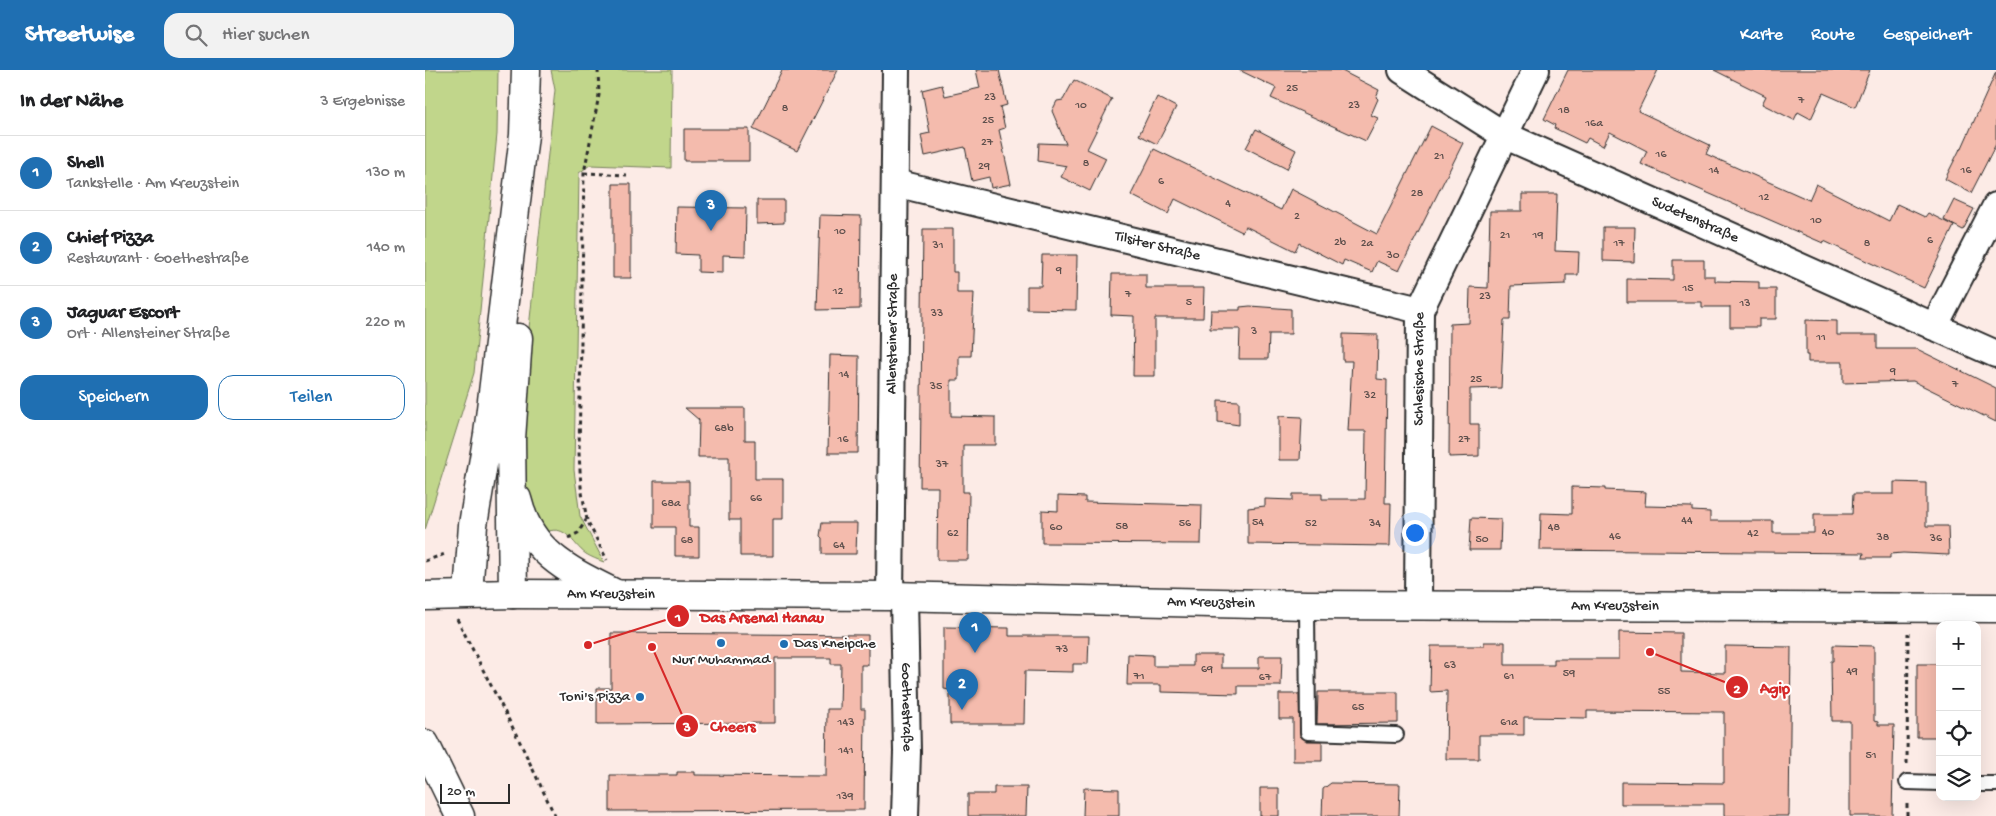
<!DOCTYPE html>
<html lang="de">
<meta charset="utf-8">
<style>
body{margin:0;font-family:"Gochi Hand",sans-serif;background:#f2f2f2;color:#202124}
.controls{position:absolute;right:15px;bottom:15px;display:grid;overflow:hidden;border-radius:10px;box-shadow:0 5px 20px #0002}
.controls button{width:45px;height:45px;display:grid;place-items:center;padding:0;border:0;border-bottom:1px solid #e0e0e0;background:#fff;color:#202124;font:25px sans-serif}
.scale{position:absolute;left:15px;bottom:12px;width:70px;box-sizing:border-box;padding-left:5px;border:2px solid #2b2b2b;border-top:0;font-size:14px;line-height:18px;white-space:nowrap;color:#2b2b2b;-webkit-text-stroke:4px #fff;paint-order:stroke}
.you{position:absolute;left:989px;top:462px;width:18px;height:18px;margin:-12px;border:4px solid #fff;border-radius:50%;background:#1a73e8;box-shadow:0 0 0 8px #1a73e833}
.badge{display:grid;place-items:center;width:32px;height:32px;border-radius:50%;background:#1f6fb2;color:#fff;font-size:16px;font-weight:700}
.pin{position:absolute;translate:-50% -41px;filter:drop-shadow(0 1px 2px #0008)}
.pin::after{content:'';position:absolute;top:26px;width:18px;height:15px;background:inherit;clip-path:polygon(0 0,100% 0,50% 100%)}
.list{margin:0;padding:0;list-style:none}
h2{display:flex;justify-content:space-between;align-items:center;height:65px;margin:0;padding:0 20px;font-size:21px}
h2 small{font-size:16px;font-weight:400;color:#757577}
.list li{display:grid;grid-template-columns:32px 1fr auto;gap:15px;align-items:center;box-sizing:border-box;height:75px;padding:0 20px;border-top:1px solid #e0e0e0}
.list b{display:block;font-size:19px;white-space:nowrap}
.list p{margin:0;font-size:16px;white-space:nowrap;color:#757577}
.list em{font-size:16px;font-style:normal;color:#757577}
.actions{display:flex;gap:10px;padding:15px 20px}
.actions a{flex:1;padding:11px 0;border:1px solid #1f6fb2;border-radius:15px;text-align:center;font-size:18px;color:#1f6fb2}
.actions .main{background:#1f6fb2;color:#fff}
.icon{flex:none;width:28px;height:28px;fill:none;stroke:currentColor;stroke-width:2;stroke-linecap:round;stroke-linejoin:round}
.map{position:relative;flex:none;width:1571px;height:746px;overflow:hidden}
header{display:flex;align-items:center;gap:30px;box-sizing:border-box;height:70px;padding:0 25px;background:#1f6fb2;color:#fff}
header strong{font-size:24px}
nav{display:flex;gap:28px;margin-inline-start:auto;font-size:18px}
.search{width:350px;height:45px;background:#f2f2f2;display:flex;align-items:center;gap:12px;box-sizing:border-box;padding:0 18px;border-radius:15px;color:#757577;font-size:19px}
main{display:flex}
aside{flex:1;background:#fff}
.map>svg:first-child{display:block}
.green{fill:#c1d68b;stroke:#76805b}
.building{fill:#f4bbad;stroke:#2b2b2b}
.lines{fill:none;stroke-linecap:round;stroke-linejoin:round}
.lane-casing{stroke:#2b2b2b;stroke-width:18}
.street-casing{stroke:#2b2b2b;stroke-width:30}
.secondary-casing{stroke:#2b2b2b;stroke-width:31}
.primary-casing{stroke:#2b2b2b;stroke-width:31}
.highway-casing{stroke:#2b2b2b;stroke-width:31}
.path{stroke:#2b2b2b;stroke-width:3;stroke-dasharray:4 4;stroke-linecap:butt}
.lane{stroke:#fff;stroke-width:14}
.street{stroke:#fff;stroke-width:26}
.secondary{stroke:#fff;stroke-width:28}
.primary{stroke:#fff;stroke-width:28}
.highway{stroke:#fff;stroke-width:28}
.poi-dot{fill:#1f6fb2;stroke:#fff;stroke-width:2}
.labels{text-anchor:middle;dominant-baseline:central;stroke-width:4;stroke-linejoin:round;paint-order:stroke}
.number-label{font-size:12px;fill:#5d4f4c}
.street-label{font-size:15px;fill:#2b2b2b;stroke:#fff}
.poi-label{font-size:15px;fill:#2b2b2b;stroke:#fff;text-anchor:start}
.leader{fill:none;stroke:#d62828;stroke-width:2}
.callout-dot{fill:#d62828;stroke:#fff;stroke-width:2}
.mark-label{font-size:15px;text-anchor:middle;font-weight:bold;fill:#fff}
.callout-label{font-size:16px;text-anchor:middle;font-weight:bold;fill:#d62828;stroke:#fff;stroke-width:4;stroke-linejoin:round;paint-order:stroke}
</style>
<header>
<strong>Streetwise</strong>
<div class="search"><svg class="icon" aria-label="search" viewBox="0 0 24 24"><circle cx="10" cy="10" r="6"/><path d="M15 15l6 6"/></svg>Hier suchen</div>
<nav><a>Karte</a><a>Route</a><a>Gespeichert</a></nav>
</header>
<main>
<aside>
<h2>In der Nähe<small>3 Ergebnisse</small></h2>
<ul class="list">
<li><span class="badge">1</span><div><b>Shell</b><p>Tankstelle · Am Kreuzstein</p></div><em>130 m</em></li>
<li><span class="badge">2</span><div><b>Chief Pizza</b><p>Restaurant · Goethestraße</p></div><em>140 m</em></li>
<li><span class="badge">3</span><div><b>Jaguar Escort</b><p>Ort · Allensteiner Straße</p></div><em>220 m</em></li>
</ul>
<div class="actions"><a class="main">Speichern</a><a>Teilen</a></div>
</aside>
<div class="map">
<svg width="1571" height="746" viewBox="0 0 1571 746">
<rect width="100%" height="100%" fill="#fcebe6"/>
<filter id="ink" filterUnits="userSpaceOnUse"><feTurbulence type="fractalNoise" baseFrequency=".02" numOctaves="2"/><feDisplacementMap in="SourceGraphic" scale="10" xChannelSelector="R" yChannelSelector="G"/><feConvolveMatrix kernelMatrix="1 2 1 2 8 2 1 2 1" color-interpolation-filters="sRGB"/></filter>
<g filter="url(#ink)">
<path class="green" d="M0,0H73L72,64L49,303L0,460Z
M126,0H247L246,98L165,95L154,103L149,400L155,446L179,492C173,490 166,487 161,484C147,474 142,454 121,462L107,446L99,412L96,331L130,20Z"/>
<path class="building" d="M357,0H413L372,81L328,59Z
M551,0H574L582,35L575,37L580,58L574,60L586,114L566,118L564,107L547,111L540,77L500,86L496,65L505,63L497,20L517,15L520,26L555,18Z
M814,0H915L954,20L951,27L953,29L946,45L953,48L941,71L846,28L851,18Z
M1143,0H1233L1213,41L1285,75L1281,84L1384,130L1391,114L1464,151L1472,134L1500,147L1503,143L1529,156L1499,218L1399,171L1398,173L1216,94L1222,81L1185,62L1178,76L1163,68L1160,73L1129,58L1130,55L1119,49Z
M1289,0H1445L1430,37L1398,23L1386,49L1373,42L1369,50L1337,34L1341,26Z
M1571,2V74L1546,123L1520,109L1535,79L1536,80Z
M649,10L687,29L662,79L681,88L665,121L636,107L642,96L613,91L614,73L641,74L627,41L632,31L638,30Z
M732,27L751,37L732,74L714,65Z
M1006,56L1038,73L974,201L952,191L947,202L919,190L917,195L874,173L870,181L820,156L817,162L750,129L743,144L706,125L729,79L856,140L866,119L952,164Z
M259,59H324V91H259Z
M831,59L871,80L862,99L821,78Z
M188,114H206V208H188Z
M1097,124H1132L1130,181L1154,182L1153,205H1141V214L1086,216L1085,250H1079L1076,318L1045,319V354H1054V386L1024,387L1025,254L1044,253L1045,217L1063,218L1065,141H1097Z
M332,130H359V153L332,154Z
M1529,130L1549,139L1538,160L1519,150Z
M252,137L321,138L320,186L298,185V203L273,202V185L251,184Z
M395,145L436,146L435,239L392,240Z
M1178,157H1210L1209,192L1178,191Z
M498,159H528V202H532V223H549L546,286H534V310H526V346L570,347V375H538V422H544L543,490H512L513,417H495Z
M617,185H652L651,240L602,239V216H616Z
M1248,190H1279V206H1290V211L1334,212V219H1351V249H1334V257H1305V237H1277V232H1202V209L1248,210Z
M687,204H721V218H779L778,248H730V306H708L709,246L686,245Z
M825,236L866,239V264H844L843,289H814L815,259H785L786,240H815V237Z
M1381,250L1412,251V265H1452V279H1492L1571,318V352L1488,311L1418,313V292H1383V285H1381Z
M918,264L953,265L952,309L962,310L960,433H966L965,476L823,474V438L840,436V429L868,430V424H897V429H940L941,361H923L927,291H918Z
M405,285L434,286L433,383H403Z
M793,330L814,331V355L793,352Z
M260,338H320V370H330V409H358V449H348V486H315V450H304V387H273L274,350Z
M854,346L877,347L875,390H854Z
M229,411H264V457H274V486H250V457H229Z
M1469,412L1501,413V456H1523L1524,485L1478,483L1465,484V488H1438L1439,483L1115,480L1116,443L1147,444V417L1180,418V420L1221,422L1220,436L1267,437V441L1285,442V451H1348V463H1389V444H1427L1428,424H1469Z
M633,426L660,427V432L777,435L776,474L617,473V440L633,441Z
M1046,448L1076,449L1075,480H1044Z
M397,453H432L431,484H397V468L395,466Z
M519,557L584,558V566H664L663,594H648V602L600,601L599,654H525V620L519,619Z
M1194,562L1256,563V602L1300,603V576L1366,577L1364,746H1299V734H1196V712L1299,713V642L1162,641V648L1099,647V665H1054V689H1021L1022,621L1005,622L1006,576H1059V572H1080V595H1129V589H1194Z
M186,563L443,565V595H436V639H440L439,740L185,741V705H252V702H270V705L401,706L402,639H415L416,594H406V588H350V653L172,654V618H186Z
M1408,575L1449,576V651L1453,652V655H1469L1467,746H1425V651H1407L1406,591H1408Z
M703,584L728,585V596H768V585H796V598H834V586H857L856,616H813V624L736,622V615H702Z
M1492,594H1515V667H1492Z
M893,622H973V653L892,654Z
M854,624H874L875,666L882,671H897V691H868V649H854Z
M906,713L975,714L974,746H897L898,719Z
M569,717H602L601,746H543V724H569Z
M659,718L694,719V746H658Z
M835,718H854V746H835Z"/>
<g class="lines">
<defs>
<path id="lane" d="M882,535L883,662L971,665
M1482,712L1515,713
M1552,714H1571"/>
<g id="street">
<path id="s1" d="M977,0L1079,65L1571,284"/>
<path id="s2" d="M470,113L995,240"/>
<path d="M1509,257L1571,136"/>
<path id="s3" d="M465,526L471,0"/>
<path id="s4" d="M479,527L482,682L480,746"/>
<path id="s5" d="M993,534L995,240L1111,0"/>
</g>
<g id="secondary">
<path id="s6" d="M88,524L465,526L882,535L1571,538"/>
</g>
<path id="primary" d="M0,526L88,524"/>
<path id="highway" d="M92,429C105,484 145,501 191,524
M43,524L48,455L63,364L99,65L101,0
M88,524L86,369L93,268
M0,674L35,746"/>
</defs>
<use href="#lane" class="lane-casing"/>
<use href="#street" class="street-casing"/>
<use href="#secondary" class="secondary-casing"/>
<use href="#primary" class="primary-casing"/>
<use href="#highway" class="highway-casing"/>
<path class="path" d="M173,0L174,25L159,103L154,383L156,417L162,450L182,490
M159,103L202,105
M143,468L153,463L161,450
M0,491L20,484
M32,549L93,668L130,746
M1482,694L1483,563
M1482,746V730"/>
<use href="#lane" class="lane"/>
<use href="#street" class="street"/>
<use href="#secondary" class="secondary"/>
<use href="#primary" class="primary"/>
<use href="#highway" class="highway"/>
</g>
</g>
<g class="poi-dot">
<circle cx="296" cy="573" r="5"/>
<circle cx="359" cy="574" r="5"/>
<circle cx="215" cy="627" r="5"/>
</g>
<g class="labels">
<g class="number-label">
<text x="867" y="19">25</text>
<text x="565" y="28">23</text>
<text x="1376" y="31">7</text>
<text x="656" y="36">10</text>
<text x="929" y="36">23</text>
<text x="360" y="39">8</text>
<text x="1139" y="41">18</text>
<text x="563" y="51">25</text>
<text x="1169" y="54">16a</text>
<text x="562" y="73">27</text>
<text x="1236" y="85">16</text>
<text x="1014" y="87">21</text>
<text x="661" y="94">8</text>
<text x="559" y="97">29</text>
<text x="1289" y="101">14</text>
<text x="1541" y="101">16</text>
<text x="736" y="112">6</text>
<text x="992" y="124">28</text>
<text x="1339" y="128">12</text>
<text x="803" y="134">4</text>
<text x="872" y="147">2</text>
<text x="1391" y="151">10</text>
<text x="415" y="162">10</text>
<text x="1080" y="166">21</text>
<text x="1113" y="166">19</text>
<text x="1505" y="171">6</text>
<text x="915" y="173">2b</text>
<text x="942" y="174">2a</text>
<text x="1194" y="174">17</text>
<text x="1442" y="174">8</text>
<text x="513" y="176">31</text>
<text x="968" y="186">30</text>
<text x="634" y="201">9</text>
<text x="1263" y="219">15</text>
<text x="413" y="222">12</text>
<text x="703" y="225">7</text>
<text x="1060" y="227">23</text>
<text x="764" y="233">5</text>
<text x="1320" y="234">13</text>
<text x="512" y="244">33</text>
<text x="829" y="262">3</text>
<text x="1396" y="268">11</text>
<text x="1468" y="302">9</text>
<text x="419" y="305">14</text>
<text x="1051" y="310">25</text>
<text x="1530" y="315">7</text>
<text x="511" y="317">35</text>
<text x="945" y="326">32</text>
<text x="299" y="359">68b</text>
<text x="418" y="370">16</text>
<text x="1039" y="370">27</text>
<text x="517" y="395">37</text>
<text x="331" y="429">66</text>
<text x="246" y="434">68a</text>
<text x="1262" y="451">44</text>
<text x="833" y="453">54</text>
<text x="760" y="454">56</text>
<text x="886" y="454">52</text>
<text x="950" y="454">34</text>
<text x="697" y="457">58</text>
<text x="631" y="458">60</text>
<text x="1129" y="458">48</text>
<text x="1403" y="463">40</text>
<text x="528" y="464">62</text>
<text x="1328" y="464">42</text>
<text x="1190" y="467">46</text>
<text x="1458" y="468">38</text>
<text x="1511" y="469">36</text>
<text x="1057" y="470">50</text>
<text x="262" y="471">68</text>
<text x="414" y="476">64</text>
<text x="637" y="580">73</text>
<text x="1025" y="596">63</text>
<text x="782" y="600">69</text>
<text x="1427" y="602">49</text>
<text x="1144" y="604">59</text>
<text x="714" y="607">71</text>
<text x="1084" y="607">61</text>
<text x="840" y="608">67</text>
<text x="1239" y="622">55</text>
<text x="933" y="638">65</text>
<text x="421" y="653">143</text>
<text x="1084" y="653">61a</text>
<text x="421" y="681">141</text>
<text x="1446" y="686">51</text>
<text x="420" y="727">139</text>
</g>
<g class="street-label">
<text stroke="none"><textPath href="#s1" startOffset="330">Sudetenstraße</textPath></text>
<text stroke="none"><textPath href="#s2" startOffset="270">Tilsiter Straße</textPath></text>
<text stroke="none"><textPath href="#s3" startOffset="262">Allensteiner Straße</textPath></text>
<text stroke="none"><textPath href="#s5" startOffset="235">Schlesische Straße</textPath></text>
<text stroke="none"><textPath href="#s6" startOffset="98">Am Kreuzstein</textPath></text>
<text stroke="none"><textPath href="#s6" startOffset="698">Am Kreuzstein</textPath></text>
<text stroke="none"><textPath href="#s6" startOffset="1102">Am Kreuzstein</textPath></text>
<text stroke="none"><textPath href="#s4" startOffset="110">Goethestraße</textPath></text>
</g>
<g class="poi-label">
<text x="369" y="574">Das Kneipche</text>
<text x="296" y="590" text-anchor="middle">Nur Muhammad</text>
<text x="205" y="627" text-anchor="end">Toni's Pizza</text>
</g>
</g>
<path class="leader" d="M163 575L253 546M1225 582L1312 617M227 577L262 656"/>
<g class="callout-dot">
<circle cx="163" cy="575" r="5"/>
<circle cx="1225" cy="582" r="5"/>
<circle cx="227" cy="577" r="5"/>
<circle cx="253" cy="546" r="12"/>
<circle cx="1312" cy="617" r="12"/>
<circle cx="262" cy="656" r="12"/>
</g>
<g class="mark-label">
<text x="253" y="551">1</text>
<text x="1312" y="623">2</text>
<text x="262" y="661">3</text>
</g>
<g class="callout-label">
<text x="337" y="552">Das Arsenal Hanau</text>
<text x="1350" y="623">Agip</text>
<text x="308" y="661">Cheers</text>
</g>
</svg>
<div class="controls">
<button>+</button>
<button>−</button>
<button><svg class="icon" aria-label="locate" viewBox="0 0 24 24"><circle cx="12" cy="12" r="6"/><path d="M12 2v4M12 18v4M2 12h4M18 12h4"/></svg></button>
<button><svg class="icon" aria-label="layers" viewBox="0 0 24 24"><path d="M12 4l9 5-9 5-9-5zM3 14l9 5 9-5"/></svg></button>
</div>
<div class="scale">20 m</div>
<div class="you"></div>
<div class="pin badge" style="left:550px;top:583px">1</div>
<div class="pin badge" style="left:537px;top:640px">2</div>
<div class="pin badge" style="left:286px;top:161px">3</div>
</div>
</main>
